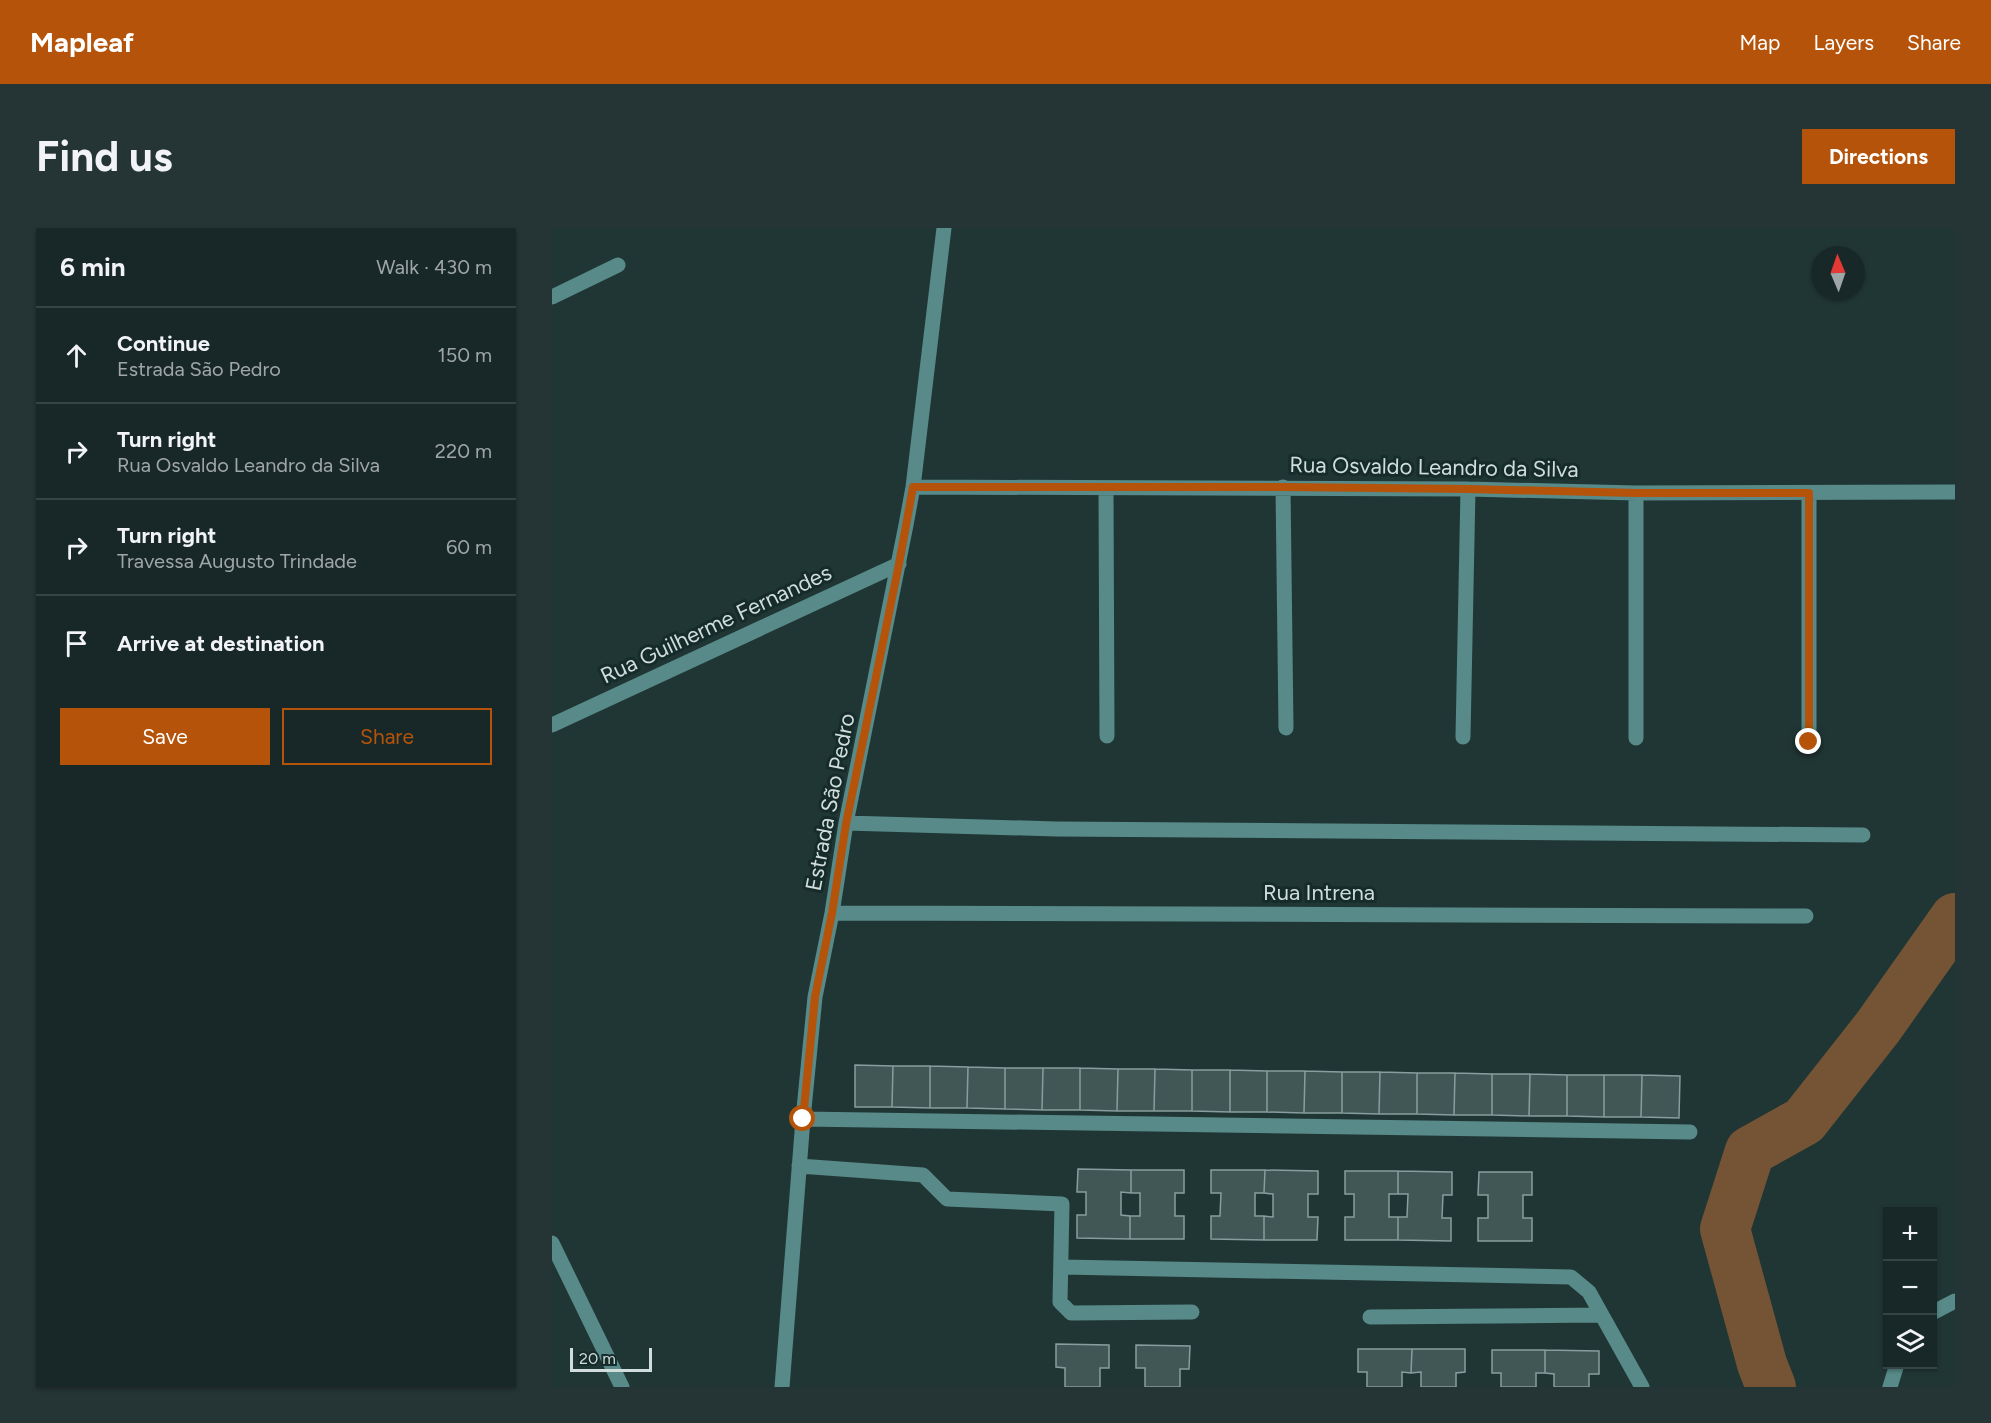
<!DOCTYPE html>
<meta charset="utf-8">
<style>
body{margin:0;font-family:Figtree,sans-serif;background:#253434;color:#f1f3f6}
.controls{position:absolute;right:18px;bottom:18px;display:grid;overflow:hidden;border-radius:0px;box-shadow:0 2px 4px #0004}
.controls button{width:54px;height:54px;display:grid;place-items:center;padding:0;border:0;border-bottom:2px solid #364445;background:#182828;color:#f1f3f6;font:30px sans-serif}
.compass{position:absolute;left:1259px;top:18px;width:54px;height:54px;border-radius:50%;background:#182828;box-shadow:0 2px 4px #0004;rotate:358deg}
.scale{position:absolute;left:18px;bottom:15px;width:82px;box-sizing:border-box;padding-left:6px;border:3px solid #d0dddc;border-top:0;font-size:16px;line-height:21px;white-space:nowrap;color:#d0dddc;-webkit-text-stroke:4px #162c2b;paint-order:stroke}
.stop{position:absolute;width:18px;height:18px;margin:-14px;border:4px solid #b45309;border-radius:50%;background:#fff}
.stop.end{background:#b45309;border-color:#fff;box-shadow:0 2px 6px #0008}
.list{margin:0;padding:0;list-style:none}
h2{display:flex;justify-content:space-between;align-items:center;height:78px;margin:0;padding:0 24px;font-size:26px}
h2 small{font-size:20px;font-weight:400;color:#9fa6a8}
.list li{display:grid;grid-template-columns:39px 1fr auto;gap:18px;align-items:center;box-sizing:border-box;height:96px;padding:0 24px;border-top:2px solid #364445}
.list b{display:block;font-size:22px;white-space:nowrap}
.list p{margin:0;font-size:20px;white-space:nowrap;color:#9fa6a8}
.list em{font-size:20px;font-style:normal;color:#9fa6a8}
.actions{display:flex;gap:12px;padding:18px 24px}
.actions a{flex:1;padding:14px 0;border:2px solid #b45309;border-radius:0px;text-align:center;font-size:21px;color:#b45309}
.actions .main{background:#b45309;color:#fff}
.icon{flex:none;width:33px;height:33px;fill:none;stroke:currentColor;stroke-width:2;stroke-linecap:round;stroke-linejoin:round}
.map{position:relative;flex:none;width:1403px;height:1159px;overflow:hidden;border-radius:0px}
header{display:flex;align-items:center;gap:36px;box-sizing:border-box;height:84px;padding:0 30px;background:#b45309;color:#fff}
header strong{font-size:28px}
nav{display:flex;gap:33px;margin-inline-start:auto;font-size:21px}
.intro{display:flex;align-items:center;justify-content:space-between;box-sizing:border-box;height:144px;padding:0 36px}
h1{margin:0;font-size:42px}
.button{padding:15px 27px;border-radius:0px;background:#b45309;color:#fff;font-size:21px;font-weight:700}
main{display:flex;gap:36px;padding:0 36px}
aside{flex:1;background:#182828;border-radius:0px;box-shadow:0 2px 4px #0004}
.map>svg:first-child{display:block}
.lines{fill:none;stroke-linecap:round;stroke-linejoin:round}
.river{stroke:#745434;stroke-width:50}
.building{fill:#405755;stroke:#869e9d;stroke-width:1.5}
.minor{stroke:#578a88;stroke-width:15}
.route{stroke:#b45309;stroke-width:8}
.labels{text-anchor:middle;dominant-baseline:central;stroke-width:6;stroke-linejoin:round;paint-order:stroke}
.street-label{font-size:22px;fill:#d0dddc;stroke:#162c2b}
</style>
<header>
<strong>Mapleaf</strong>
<nav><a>Map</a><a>Layers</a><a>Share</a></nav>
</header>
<div class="intro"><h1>Find us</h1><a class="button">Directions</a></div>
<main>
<aside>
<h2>6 min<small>Walk · 430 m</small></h2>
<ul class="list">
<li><svg class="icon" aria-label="ahead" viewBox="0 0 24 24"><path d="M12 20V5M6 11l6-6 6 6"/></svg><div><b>Continue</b><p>Estrada São Pedro</p></div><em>150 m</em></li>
<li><svg class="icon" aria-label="right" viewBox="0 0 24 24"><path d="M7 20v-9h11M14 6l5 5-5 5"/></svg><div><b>Turn right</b><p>Rua Osvaldo Leandro da Silva</p></div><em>220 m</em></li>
<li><svg class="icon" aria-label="right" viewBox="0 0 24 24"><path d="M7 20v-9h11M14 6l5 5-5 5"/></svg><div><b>Turn right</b><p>Travessa Augusto Trindade</p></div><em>60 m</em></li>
<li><svg class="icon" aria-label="arrive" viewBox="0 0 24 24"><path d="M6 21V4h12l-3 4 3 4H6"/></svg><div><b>Arrive at destination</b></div></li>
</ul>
<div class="actions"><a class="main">Save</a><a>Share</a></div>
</aside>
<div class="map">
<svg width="1403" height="1159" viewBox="0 0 1403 1159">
<rect width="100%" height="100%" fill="#203635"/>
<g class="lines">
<path class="river" d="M1219,1159L1210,1136L1173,1001L1198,923L1252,893L1326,799L1403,690"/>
</g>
<path class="building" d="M303,837L341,838L340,879H303Z
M341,838H378V880L340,879Z
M378,838L416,839L415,880H378Z
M416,839L453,840V881L415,880Z
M453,840H491L490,882L453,881Z
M491,840H528V882H490Z
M528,840L566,841L565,883L528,882Z
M566,841H603L602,883H565Z
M603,841L640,842V883H602Z
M640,842H678V884L640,883Z
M678,842L715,843V884H678Z
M715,843H753L752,885L715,884Z
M753,843L790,844V885H752Z
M790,844H828L827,886L790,885Z
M828,844L865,845V886H827Z
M865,845H903L902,887L865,886Z
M903,845L940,846V887H902Z
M940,846H978L977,888L940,887Z
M978,846L1015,847V888H977Z
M1015,847H1052V889L1015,888Z
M1052,847H1090L1089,889H1052Z
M1090,847L1128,848L1127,890L1089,889Z
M526,941L579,942V965L569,964V987L578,988V1011L525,1010V987H534V964H525Z
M579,942H632V965H623V988H632V1011H578V988H588V965H579Z
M659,942H713L712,965H703V988H712V1012L659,1011V988H668L669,965H659Z
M713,942L766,943V966H756V989H766L765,1012H712V988L721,989V966L712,965Z
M793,943H846V966H837V989H846V1012H793V989H802V966H793Z
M846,943L900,944V967H891L890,990H899V1013L846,1012V989H855L856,966H846Z
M927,944H980V967H971V990H980V1013H926V990H936V967H926Z
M504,1116L557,1117V1140H548V1159H513V1140L504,1139Z
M584,1117L638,1118L637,1141H628V1159H593V1140H584Z
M806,1121H860L859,1145L850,1144V1159H815V1144H806Z
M860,1121H913V1144L904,1145V1159H869V1144L859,1145Z
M940,1122H993V1145H984V1159H949V1145H940Z
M993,1122L1047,1123V1146H1037V1159H1002V1146L993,1145Z"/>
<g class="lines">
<path class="minor" d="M0,69L66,37
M361,259L916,261L1084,265L1403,264
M731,259L734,500
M554,260L555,508
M1084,265V510
M0,497L347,336
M911,509L916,261
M1257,514V265
M294,595L504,601L1311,607
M280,685L1254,688
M251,891L1138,904
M247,938L371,947L395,971L510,976L508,1074L519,1085L640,1084
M0,1015L70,1159
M510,1039L1019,1049L1037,1064L1090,1159
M1380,1085L1403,1073
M818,1089L1050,1087
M230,1159L251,891L263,769L280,685L294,595L354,297L361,259L392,0
M1338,1159L1345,1136"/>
</g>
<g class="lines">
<path class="route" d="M251,891L263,769L280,685L294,596L347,336L361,259H731L916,261L1084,265H1257V514"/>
</g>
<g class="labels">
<g class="street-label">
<text transform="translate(882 239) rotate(1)">Rua Osvaldo Leandro da Silva</text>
<text transform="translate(164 396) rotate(-25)">Rua Guilherme Fernandes</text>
<text transform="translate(278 574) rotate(-79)">Estrada São Pedro</text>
<text x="767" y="664">Rua Intrena</text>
</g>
</g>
</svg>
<div class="controls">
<button>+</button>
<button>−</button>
<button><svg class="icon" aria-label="layers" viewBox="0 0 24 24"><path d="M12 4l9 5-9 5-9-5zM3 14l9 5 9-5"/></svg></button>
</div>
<svg class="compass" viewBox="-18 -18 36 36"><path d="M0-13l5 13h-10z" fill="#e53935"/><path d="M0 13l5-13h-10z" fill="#9fa6a8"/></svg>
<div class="scale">20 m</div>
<div class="stop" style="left:251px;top:891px"></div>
<div class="stop end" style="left:1257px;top:514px"></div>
</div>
</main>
